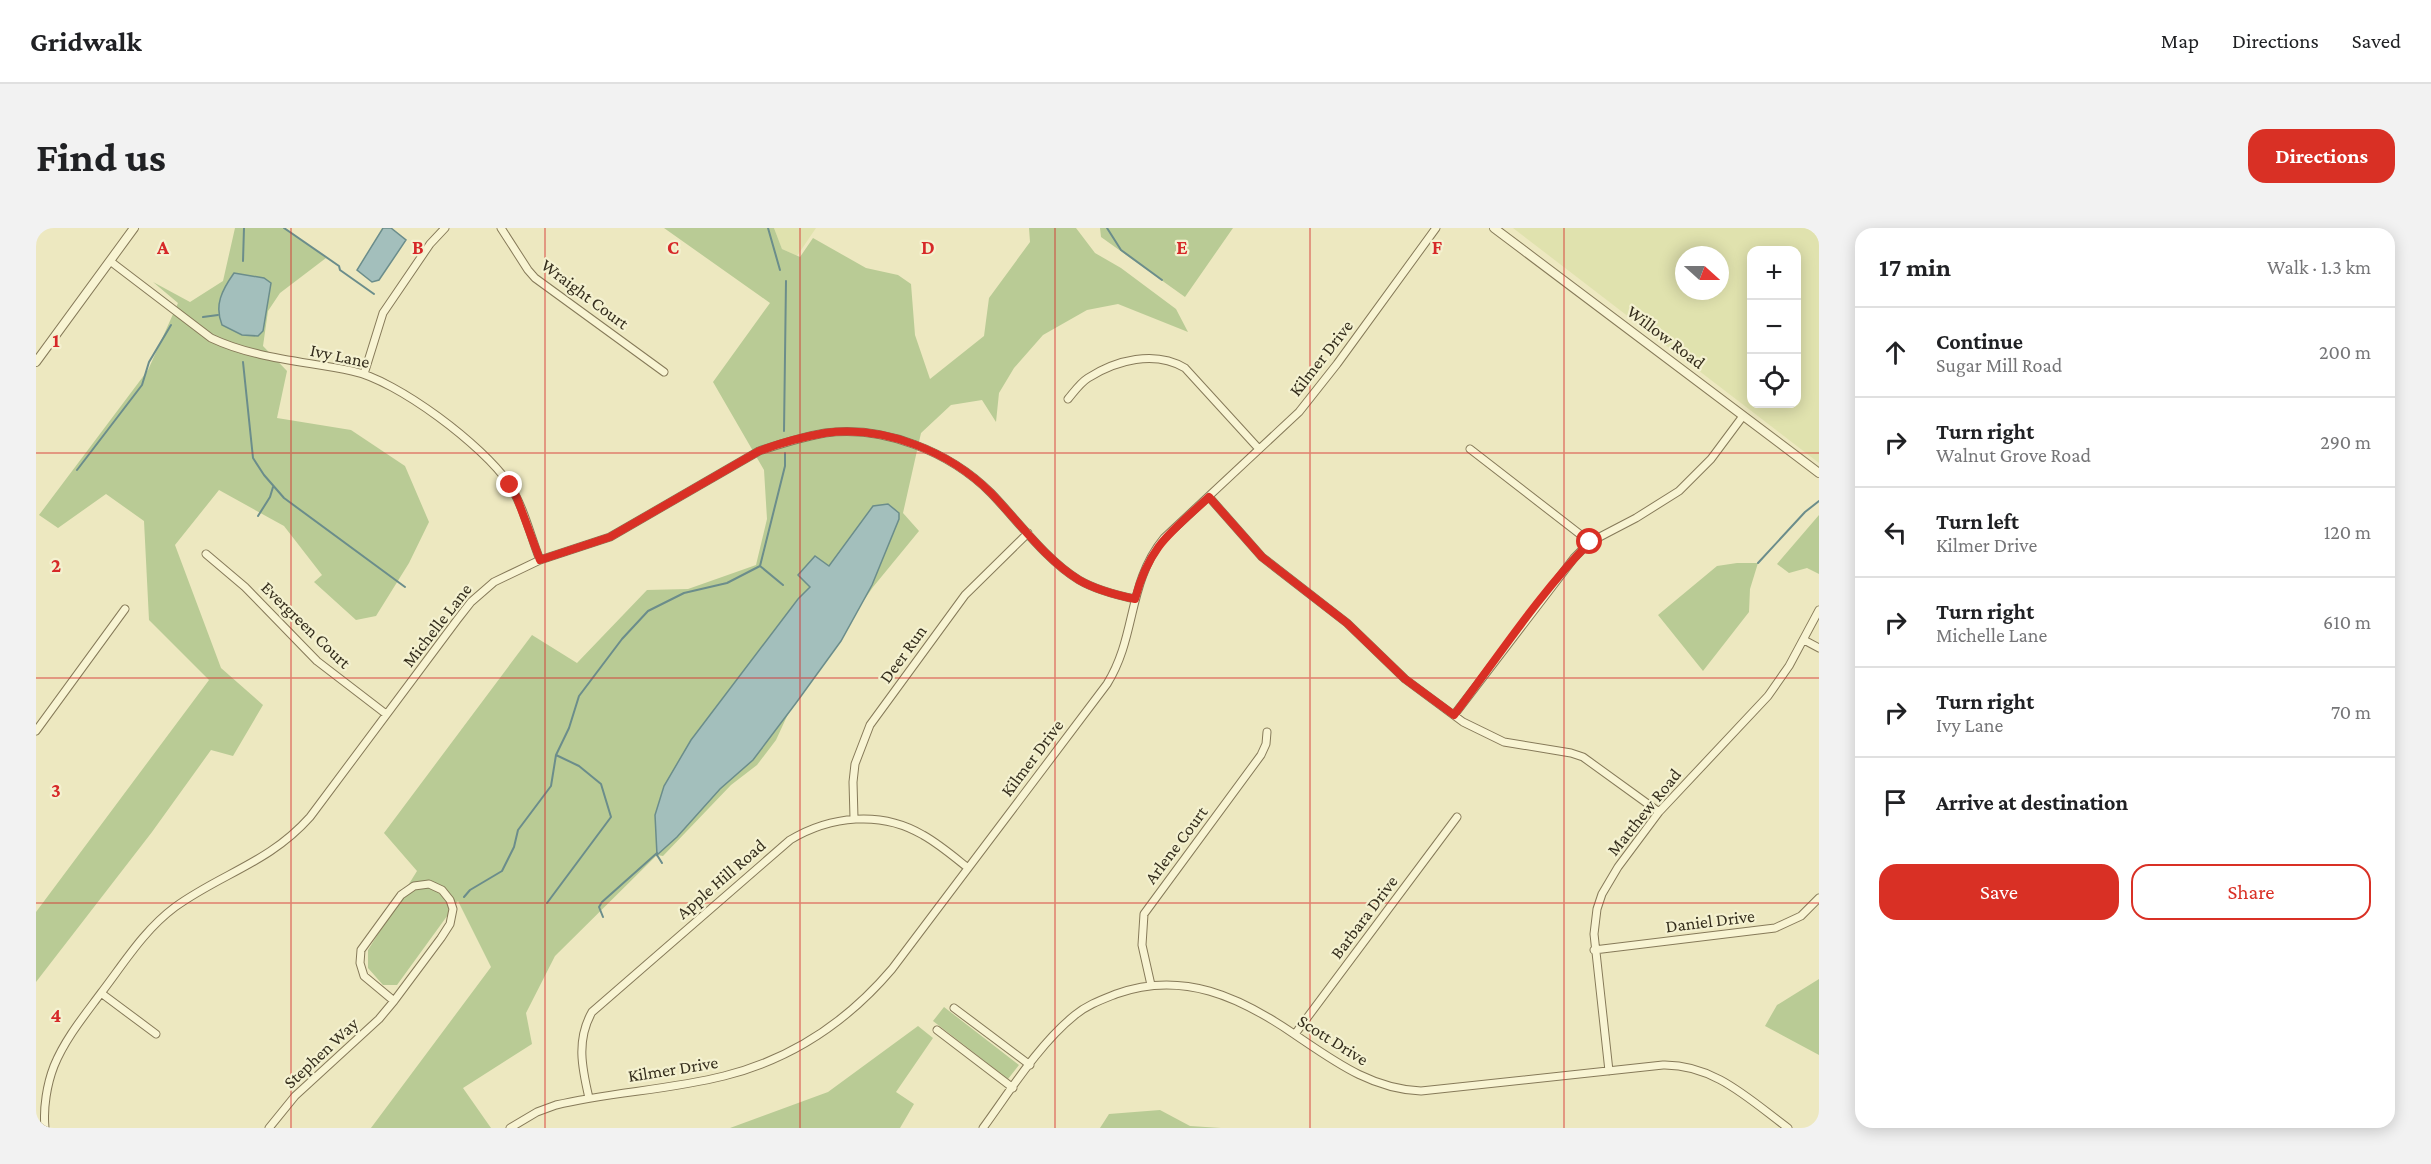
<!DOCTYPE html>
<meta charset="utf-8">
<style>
body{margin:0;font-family:"Crimson Pro",serif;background:#f2f2f2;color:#202124}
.controls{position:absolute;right:18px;top:18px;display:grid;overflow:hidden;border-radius:12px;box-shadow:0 3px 15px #0003}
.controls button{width:54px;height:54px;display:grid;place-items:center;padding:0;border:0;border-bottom:2px solid #e0e0e0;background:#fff;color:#202124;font:30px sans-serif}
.compass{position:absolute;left:1639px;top:18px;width:54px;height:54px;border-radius:50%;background:#fff;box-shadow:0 3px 15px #0003;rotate:111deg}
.stop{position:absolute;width:18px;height:18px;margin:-14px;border:4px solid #d93025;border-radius:50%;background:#fff}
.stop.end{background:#d93025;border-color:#fff;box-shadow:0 2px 6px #0008}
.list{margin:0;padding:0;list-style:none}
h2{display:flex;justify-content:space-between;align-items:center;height:78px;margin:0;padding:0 24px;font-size:26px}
h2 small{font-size:20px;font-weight:400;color:#757577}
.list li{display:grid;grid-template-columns:39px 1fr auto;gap:18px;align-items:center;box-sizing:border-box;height:90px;padding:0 24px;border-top:2px solid #e0e0e0}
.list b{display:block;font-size:22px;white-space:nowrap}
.list p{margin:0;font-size:20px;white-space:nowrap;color:#757577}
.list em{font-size:20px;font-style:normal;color:#757577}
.actions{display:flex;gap:12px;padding:18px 24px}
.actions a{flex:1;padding:14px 0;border:2px solid #d93025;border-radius:18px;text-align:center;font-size:21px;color:#d93025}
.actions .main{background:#d93025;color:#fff}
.icon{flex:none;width:33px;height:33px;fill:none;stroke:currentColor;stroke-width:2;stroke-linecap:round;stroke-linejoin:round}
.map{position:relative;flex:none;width:1783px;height:900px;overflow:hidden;border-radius:18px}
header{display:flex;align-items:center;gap:36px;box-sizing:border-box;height:84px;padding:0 30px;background:#fff;border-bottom:2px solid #e0e0e0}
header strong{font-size:28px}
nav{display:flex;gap:33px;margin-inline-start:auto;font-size:21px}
.intro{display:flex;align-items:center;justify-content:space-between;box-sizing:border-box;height:144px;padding:0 36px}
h1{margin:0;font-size:42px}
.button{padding:15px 27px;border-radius:18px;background:#d93025;color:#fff;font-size:21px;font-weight:700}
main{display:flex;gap:36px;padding:0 36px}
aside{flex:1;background:#fff;border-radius:18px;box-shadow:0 3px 15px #0003}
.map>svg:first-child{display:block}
.farmland{fill:#e0e2ae;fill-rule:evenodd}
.green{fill:#b9cb95}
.water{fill:#a3bfbc;stroke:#6b8d8b;stroke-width:1.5}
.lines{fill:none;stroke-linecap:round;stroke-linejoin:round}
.stream{stroke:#6b8d8b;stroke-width:2}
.minor-casing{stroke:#867a59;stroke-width:9}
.tertiary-casing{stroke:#867a59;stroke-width:10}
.minor{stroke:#f8f4d3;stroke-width:7}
.tertiary{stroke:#f8f4d3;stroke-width:8}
.route{stroke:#d93025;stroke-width:8}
.grid{fill:none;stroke:#d62828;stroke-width:1.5;stroke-opacity:0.55}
.labels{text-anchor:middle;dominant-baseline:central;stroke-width:4.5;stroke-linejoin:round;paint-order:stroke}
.street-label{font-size:18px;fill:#352e1d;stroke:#f4f1d0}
.grid-label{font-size:20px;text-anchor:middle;font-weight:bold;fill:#d62828;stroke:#f4f1d0;stroke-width:4.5;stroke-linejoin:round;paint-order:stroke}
</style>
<header>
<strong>Gridwalk</strong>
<nav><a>Map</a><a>Directions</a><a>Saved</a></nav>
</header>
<div class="intro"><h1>Find us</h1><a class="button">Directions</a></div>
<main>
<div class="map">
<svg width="1783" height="900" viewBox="0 0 1783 900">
<rect width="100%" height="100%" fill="#ede8c0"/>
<path class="farmland" d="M738,0H780L761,28L746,21Z
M1477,0H1783V235ZM1716,22H1760V176H1716ZM1648,27H1684V63H1648Z"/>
<path class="green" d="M199,0H249L290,30L244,65L232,83L227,118L251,143L241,190L315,202L369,238L393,294L373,335L340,388L320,392L278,354L286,347L248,298L183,262L139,317L185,440L227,477L197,528L175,522L116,604L0,754V684L173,452L113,392L108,293L70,266L22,300L3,287L112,142L142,75L117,54L154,74L187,53Z
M628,0H738L746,21L764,29L777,10L830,40L862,47L875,56L879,107L894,151L948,108L953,70L994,14L993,0H1040L1059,25L1085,40L1140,81L1152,104L1082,76L1051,82L1007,107L978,140L963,165L960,194L946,172L915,177L885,205L867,285L883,303L837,359L758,473L740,512L721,537L695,557L627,628L621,627L519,728L490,785L496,816L427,860L455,900H335L455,739L422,673L361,757H347L332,740V722L381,643L348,605L496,407L541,435L611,362L652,361L720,337L731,291L728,242L677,154L734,75Z
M1064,0H1197L1149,69L1065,9Z
M1783,287V346L1771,340L1753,345L1741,336Z
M1701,335H1722L1714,361L1713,384L1667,443L1622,387L1681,338Z
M1783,751V827L1729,798L1741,777Z
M908,779L983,837L972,851L897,793Z
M882,798L897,810L860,864L878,876L864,900H694L792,864Z
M1124,882L1154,898L1185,900H1064L1073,886Z"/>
<path class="water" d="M347,0H355L370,12L343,52L336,54L321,42Z
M198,45L228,50L235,55L227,103L222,108L206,107L186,97C178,77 186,62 198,45Z
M852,276L863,285V291L836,357L805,413L760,475L717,532L684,561L641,609L621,627L619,587L628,558L655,512L762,371L774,359L762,347L779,328L793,338L837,278Z"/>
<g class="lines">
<path class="stream" d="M248,0L303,38L304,42L338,66
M732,0L744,42
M1071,0L1085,22L1126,52
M207,33L208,0
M167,89L182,87
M207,134L217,230L228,247L248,270L369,359
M748,203L750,53
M41,242L106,157L113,134L135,97
M222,288L234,269L237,259
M1722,335L1769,284L1783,273
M724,338L747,357
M621,627L626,635
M428,669L434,662L466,643L478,619L482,602L515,558L520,527L533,500L543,468L586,411L612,383L648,365L691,355L724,338L749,238V225
M511,675L575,589L565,556L543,538L520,527
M567,689L563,679L566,674L621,625"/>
<defs>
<path id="minor" d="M465,0L492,42L499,50L628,144
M74,33L175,110C220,131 268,133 316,143C361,152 448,218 473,256C488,279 494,307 504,332
M328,146L347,85L394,16L409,0
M1032,171C1038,164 1044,155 1052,150C1080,132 1119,122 1149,140L1223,221
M1434,221L1554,314
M1173,269L1226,329L1311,395L1369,451L1427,494L1468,514L1535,525L1547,529L1623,584
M170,326L209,359L281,433L350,486
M1768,412L1783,420
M1418,487L1538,330L1554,314L1600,290L1643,263L1675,231L1707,188
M0,503L89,381
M818,590L817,554L819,536L834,497L929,367L992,305
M1558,722L1739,700L1765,688L1783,670
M1115,757L1106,717L1108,686L1225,527L1230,516L1231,504
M65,765L120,806
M918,780L994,837
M901,802L977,860
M1259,806L1421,589
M1573,843L1558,706L1561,681L1566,666L1582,639L1623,584L1732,468L1753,438L1783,382
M553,870C546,840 540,812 556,784L754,612C794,588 845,582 887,607C903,616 917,628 932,640
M9,900C7,880 11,856 18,838C29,811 48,788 65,765C88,735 108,702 139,679C186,645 233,635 274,589L421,392L435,374L458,354L504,332L574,309L723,223C744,216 766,209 789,205C848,197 914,224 955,265C982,293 1010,332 1043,352C1060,362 1080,367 1099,371
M233,900L259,868L343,791L358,773L405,710L414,696L417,681L414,672L406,662L393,656L378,658L365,667L325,722L324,735L328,748L358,773
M474,900L501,884L520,877C575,864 633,862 688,848C756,831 811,794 856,741L1071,456C1101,408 1091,355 1128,310L1263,184L1301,136L1400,0
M947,900C974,863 1003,816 1039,787C1051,777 1065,772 1080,766C1146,742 1204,769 1258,806C1298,833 1335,861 1385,863L1627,837C1678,836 1714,872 1752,900"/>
<path id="tertiary" d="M1458,0L1783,245
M0,134L98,0"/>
</defs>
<use href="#minor" class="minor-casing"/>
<use href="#tertiary" class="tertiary-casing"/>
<use href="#minor" class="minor"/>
<use href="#tertiary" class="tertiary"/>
</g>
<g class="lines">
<path class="route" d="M474,257L481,270L504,332L574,309L723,223C744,215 766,209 789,205C849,197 914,224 955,265C982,293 1010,332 1043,352C1060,362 1080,367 1099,371C1113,318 1134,305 1173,269L1226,329L1311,395L1369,451L1418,487C1462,429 1503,366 1554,314"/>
</g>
<path class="grid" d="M255,0V900M509,0V900M764,0V900M1019,0V900M1274,0V900M1528,0V900M0,225H1783M0,450H1783M0,675H1783"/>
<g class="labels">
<g class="street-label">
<text transform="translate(549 66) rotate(37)">Wraight Court</text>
<text transform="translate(1630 109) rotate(37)">Willow Road</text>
<text transform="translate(304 128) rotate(12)">Ivy Lane</text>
<text transform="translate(1285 130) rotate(-52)">Kilmer Drive</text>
<text transform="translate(270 397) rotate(44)">Evergreen Court</text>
<text transform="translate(401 397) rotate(-52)">Michelle Lane</text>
<text transform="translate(867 426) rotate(-54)">Deer Run</text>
<text transform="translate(996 530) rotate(-53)">Kilmer Drive</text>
<text transform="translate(1608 584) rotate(-51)">Matthew Road</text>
<text transform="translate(1140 617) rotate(-53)">Arlene Court</text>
<text transform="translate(685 651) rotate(-41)">Apple Hill Road</text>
<text transform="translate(1328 689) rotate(-53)">Barbara Drive</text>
<text transform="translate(1674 693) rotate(-7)">Daniel Drive</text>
<text transform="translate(1297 812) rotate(32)">Scott Drive</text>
<text transform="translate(285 825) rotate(-43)">Stephen Way</text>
<text transform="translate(637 841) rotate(-9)">Kilmer Drive</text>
</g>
</g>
<g class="grid-label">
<text x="127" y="26">A</text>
<text x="382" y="26">B</text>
<text x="637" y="26">C</text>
<text x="892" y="26">D</text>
<text x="1146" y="26">E</text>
<text x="1401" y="26">F</text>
<text x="20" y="119">1</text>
<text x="20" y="344">2</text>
<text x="20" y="569">3</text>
<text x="20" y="794">4</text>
</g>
</svg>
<div class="controls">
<button>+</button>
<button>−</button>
<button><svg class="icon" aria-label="locate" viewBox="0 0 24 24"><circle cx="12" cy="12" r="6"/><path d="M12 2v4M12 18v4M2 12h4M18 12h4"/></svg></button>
</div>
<svg class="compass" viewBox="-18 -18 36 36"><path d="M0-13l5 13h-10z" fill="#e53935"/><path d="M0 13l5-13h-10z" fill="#757577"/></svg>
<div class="stop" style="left:1554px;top:314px"></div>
<div class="stop end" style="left:474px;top:257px"></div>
</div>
<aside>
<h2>17 min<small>Walk · 1.3 km</small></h2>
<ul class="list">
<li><svg class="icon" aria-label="ahead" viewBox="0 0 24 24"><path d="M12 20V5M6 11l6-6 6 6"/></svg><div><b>Continue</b><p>Sugar Mill Road</p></div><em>200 m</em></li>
<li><svg class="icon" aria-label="right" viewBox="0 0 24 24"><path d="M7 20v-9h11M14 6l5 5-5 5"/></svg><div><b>Turn right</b><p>Walnut Grove Road</p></div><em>290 m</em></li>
<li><svg class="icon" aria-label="left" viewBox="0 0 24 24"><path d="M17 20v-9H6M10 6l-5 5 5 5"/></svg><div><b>Turn left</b><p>Kilmer Drive</p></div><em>120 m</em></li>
<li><svg class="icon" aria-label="right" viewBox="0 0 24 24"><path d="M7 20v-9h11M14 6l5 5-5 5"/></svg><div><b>Turn right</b><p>Michelle Lane</p></div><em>610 m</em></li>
<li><svg class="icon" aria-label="right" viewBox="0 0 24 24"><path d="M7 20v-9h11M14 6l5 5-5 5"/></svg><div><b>Turn right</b><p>Ivy Lane</p></div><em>70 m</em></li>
<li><svg class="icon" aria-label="arrive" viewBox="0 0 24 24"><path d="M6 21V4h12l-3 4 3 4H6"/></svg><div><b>Arrive at destination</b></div></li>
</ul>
<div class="actions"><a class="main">Save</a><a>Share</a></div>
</aside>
</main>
